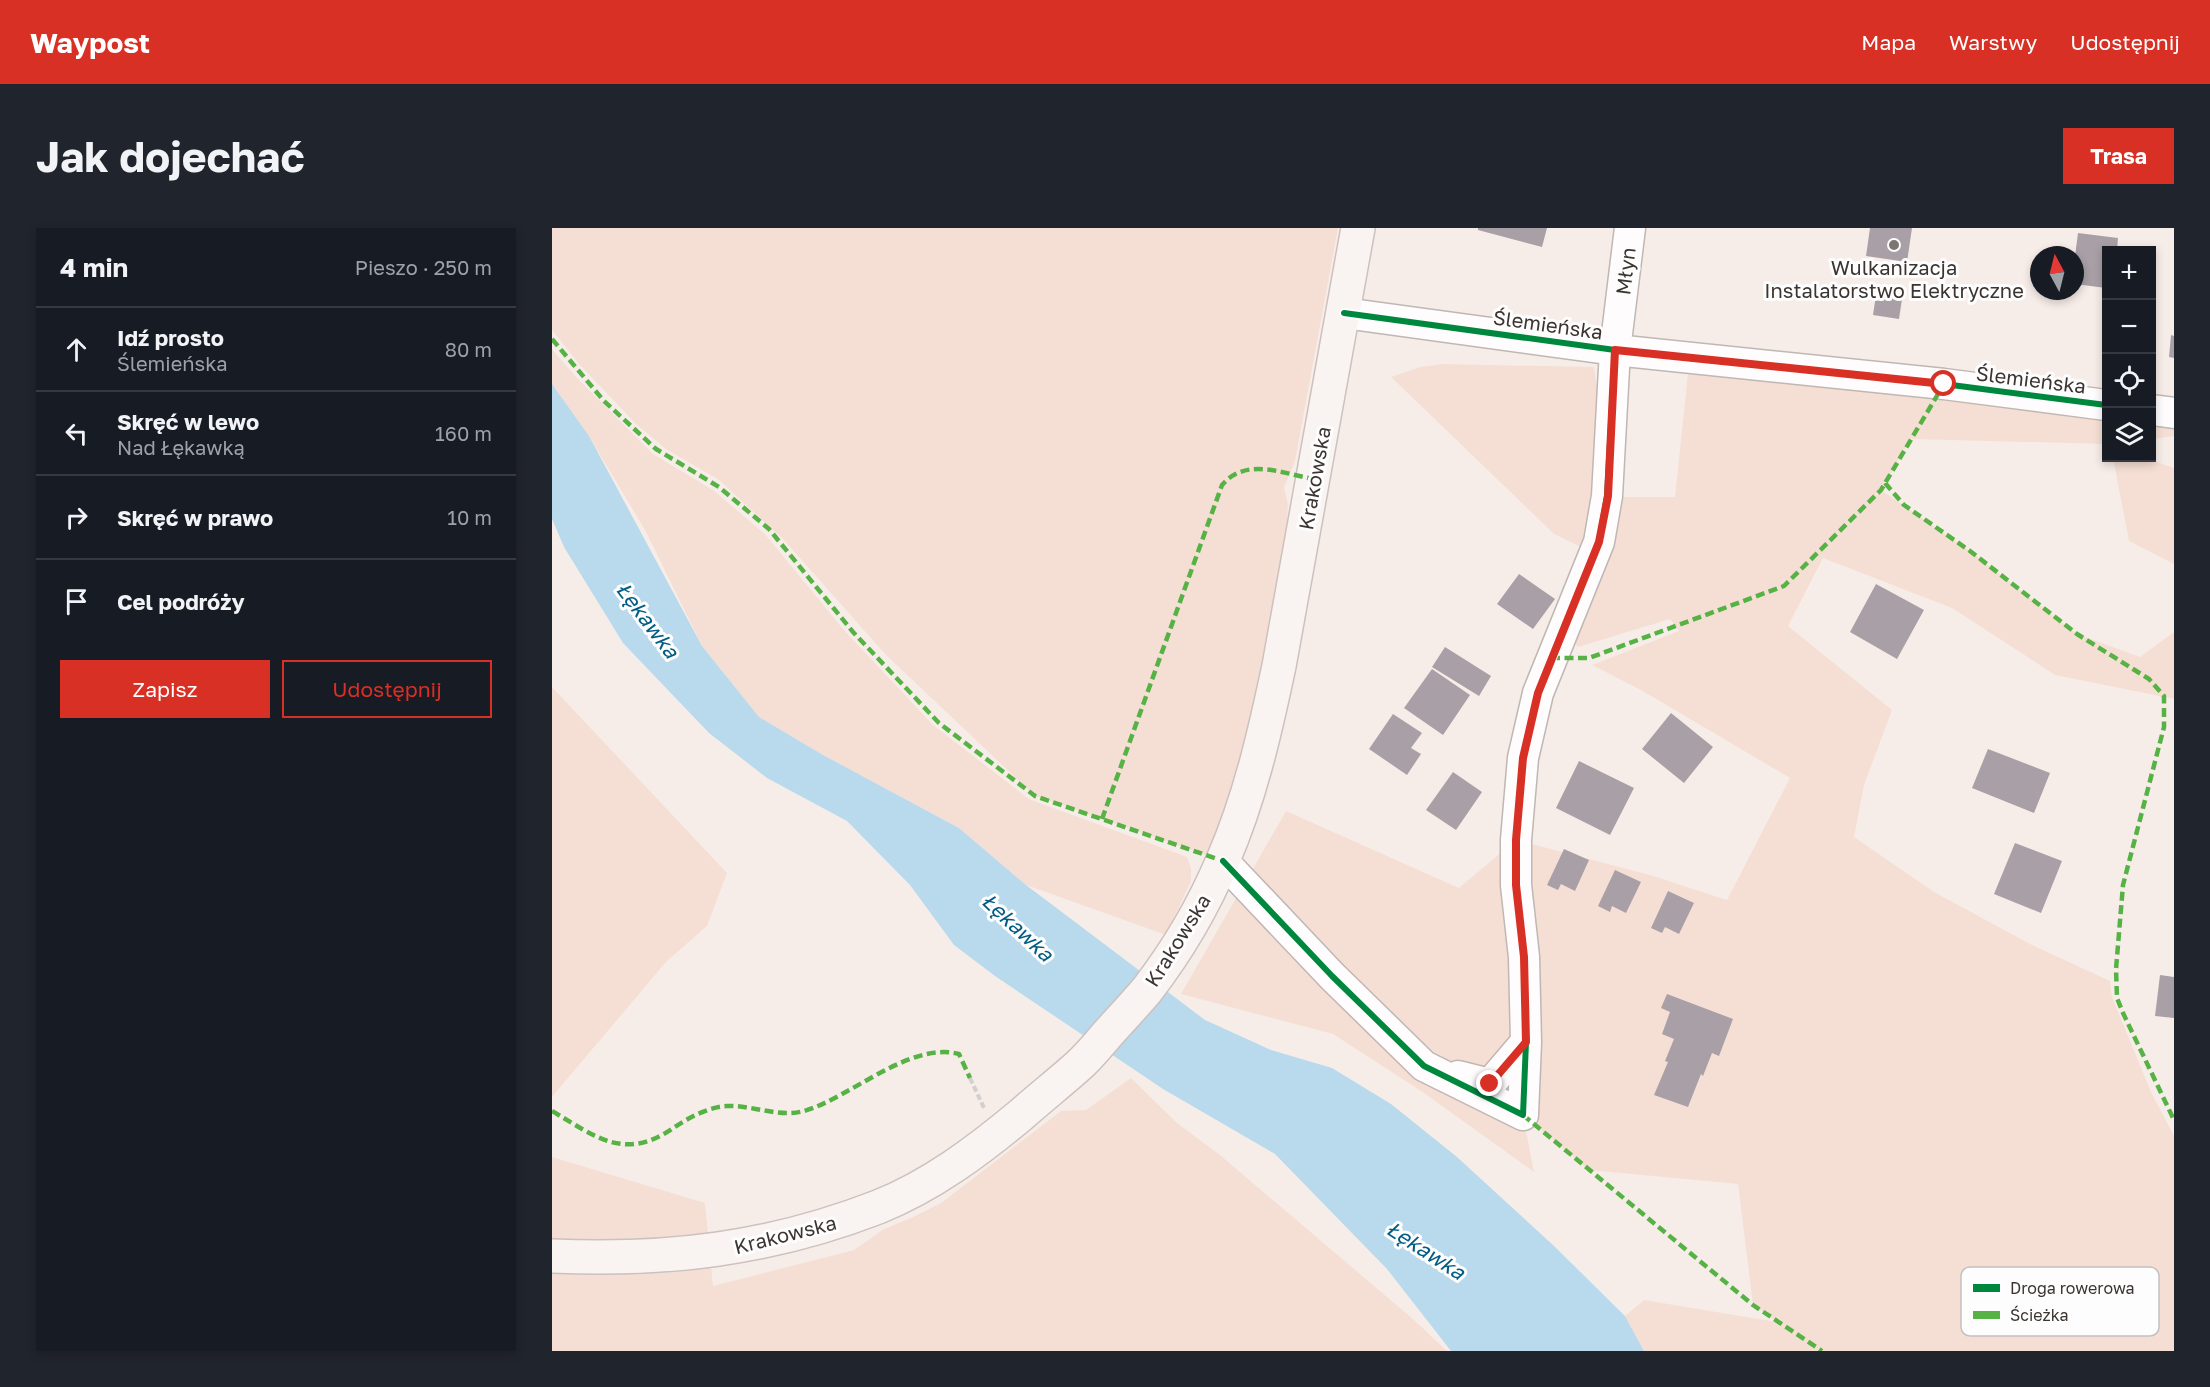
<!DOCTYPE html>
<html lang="pl">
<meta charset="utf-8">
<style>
body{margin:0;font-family:"Golos Text",sans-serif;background:#20242c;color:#f1f3f6}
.controls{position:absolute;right:18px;top:18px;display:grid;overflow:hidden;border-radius:0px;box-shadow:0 3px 9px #0003}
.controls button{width:54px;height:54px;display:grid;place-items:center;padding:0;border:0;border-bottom:2px solid #363941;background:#171b24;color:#f1f3f6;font:30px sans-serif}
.compass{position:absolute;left:1478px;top:18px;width:54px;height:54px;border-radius:50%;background:#171b24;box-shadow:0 3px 9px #0003;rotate:353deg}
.stop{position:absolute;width:18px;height:18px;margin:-14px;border:4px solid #d93025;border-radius:50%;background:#fff}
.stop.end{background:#d93025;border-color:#fff;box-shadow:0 2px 6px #0008}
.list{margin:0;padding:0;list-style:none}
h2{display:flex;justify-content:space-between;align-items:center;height:78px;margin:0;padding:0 24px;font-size:26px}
h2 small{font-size:20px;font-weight:400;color:#9ea1a6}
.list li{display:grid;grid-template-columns:39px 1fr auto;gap:18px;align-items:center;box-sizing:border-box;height:84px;padding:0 24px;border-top:2px solid #363941}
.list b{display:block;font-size:22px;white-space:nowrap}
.list p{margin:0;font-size:20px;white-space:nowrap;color:#9ea1a6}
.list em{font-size:20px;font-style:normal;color:#9ea1a6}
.actions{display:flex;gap:12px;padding:18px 24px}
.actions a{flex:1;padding:14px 0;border:2px solid #d93025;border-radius:0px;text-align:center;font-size:21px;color:#d93025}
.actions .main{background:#d93025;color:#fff}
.icon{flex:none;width:33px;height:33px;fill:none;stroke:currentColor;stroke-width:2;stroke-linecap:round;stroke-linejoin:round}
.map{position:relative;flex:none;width:1622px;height:1123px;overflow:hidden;border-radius:0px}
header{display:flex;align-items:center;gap:36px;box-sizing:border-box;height:84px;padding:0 30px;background:#d93025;color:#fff}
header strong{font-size:28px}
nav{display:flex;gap:33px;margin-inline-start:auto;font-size:21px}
.intro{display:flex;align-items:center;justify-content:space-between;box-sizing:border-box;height:144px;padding:0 36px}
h1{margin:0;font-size:42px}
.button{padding:15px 27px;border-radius:0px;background:#d93025;color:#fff;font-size:21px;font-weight:700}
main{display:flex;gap:36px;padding:0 36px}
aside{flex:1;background:#171b24;border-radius:0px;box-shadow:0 3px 9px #0003}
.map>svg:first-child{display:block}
.green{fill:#f5dfd4}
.water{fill:#b9d9ed}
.building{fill:#a8a0a6}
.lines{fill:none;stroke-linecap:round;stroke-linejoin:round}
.minor-casing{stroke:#bfb7b3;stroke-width:33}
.major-casing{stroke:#ccc1bd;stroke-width:36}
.path{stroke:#d2cfce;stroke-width:4;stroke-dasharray:6 3;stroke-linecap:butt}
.minor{stroke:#fefcfc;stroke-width:30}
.major{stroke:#f9f4f2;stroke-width:33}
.quiet{stroke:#57b246;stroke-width:4.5;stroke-dasharray:9 4.5;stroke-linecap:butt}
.cycleway-casing{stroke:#fdfdfd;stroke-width:10}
.cycleway{stroke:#00873e;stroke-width:6}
.route{stroke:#d93025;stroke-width:8}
.poi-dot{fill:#7d7571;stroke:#fdfdfd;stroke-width:2}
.labels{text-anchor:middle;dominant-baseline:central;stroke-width:6;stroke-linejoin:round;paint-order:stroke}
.poi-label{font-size:20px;fill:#3b3431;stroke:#fdfdfd}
.street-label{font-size:20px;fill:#3b3431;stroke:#fdfdfd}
.water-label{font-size:21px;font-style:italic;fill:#005c83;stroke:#fdfdfd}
.key{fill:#fdfdfd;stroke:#c3c1c0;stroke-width:1.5}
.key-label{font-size:16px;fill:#3b3431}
</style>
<header>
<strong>Waypost</strong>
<nav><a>Mapa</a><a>Warstwy</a><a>Udostępnij</a></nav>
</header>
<div class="intro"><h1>Jak dojechać</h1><a class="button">Trasa</a></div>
<main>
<aside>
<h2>4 min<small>Pieszo · 250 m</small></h2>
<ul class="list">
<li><svg class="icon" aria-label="ahead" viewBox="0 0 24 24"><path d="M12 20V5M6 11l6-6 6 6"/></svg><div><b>Idź prosto</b><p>Ślemieńska</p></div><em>80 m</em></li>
<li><svg class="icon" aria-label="left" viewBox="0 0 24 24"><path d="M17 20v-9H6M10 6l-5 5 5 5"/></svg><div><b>Skręć w lewo</b><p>Nad Łękawką</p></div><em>160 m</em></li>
<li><svg class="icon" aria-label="right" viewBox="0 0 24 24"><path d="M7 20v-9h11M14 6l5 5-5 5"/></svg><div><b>Skręć w prawo</b></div><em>10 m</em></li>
<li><svg class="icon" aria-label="arrive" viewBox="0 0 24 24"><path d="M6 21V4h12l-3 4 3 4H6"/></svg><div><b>Cel podróży</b></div></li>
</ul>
<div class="actions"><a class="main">Zapisz</a><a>Udostępnij</a></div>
</aside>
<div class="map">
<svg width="1622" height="1123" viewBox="0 0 1622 1123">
<rect width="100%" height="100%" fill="#f7ede8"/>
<path class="green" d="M0,0H786L743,233L732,259L736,276L727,438L671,633L483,568L334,427L231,311L167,252L114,221L85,197L27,136L0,102Z
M0,121L25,150L101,226L161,262L213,306L291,401L381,497L477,571L635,629L639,641V653L614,707L474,657L407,600L271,527L207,489L150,418L93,302L37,208L0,156Z
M891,136L1042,139L1049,185L1044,295L1033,321L1002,306L839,149L868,139Z
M1136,145L1392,156L1554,177V216L1359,211L1333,255L1317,274L1329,262L1418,323L1525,406L1588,429L1622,404V471L1503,447L1400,380L1271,330L1236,398L1340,482L1312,557L1302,609L1382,664L1480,717L1558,753L1560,769L1599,864L1622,908V1123H1092L1073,1088L1092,1072L1225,1094L1201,1077L1186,956L1037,942L971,887L982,944L869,863L781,806L629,766L734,583L907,660L964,612L1098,647L1175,672L1238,550L1089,462L1040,437L1127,403L1118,391L1026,419L1016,409L1065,269H1123Z
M1600,182L1622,185V208L1600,211Z
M1561,230H1594L1622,240V336L1577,313Z
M0,459L175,645L155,698L114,734L0,869Z
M579,850L625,895L668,927L861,1091L895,1123H0V929L153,975L161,1058L302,1022L332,1001L359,990L389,975L509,883L534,882Z"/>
<path class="water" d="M0,156L37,208L150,418L207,489L271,527L407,600L474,657L653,792L719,822L780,840L839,876L905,929L1001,1017L1073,1088L1092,1123H899L835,1041L723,926L611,861L443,748L402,717L358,657L295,593L215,550L157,505L71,415L12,319L0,291Z"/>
<path class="building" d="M926,0H995L990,19L926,2Z
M1318,0H1360L1355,34L1314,28Z
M1526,5L1566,10L1565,22H1554V60L1523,56V28Z
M1324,67L1350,71L1347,91L1321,87Z
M1619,107L1622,108V130L1617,129Z
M967,346L1003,371L981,401L945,376Z
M1324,356L1372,382L1345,431L1298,404Z
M893,419L939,448L927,468L880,439Z
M880,441L918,467L891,507L852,480Z
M1119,485L1161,519L1132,555L1090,521Z
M841,486L870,505L859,520L869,526L855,547L817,521Z
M1436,521L1498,545L1482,585L1420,560Z
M1027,533L1082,560L1058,607L1004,580Z
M901,544L930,564L904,602L874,582Z
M1463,615L1510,633L1489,685L1442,666Z
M1012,621L1037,632L1023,663L1009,656L1006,662L995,657Z
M1063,642L1089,654L1074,685L1060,678L1058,684L1046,678Z
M1116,663L1142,675L1127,706L1113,699L1110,705L1099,700Z
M1608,747L1622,749V790L1603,788Z
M1115,766L1181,791L1167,828L1160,825L1151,848L1149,846L1136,879L1102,867L1116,834L1113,833L1122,811L1110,806L1118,784L1109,780Z"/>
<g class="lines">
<defs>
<path id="minor" d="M792,85L1063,122L1392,156L1554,177
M1600,182L1622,185
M671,633L780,748L872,838L971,887L974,814L972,729L964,657V612L971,530L986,465L1047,314L1055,268L1063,122L1078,0
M906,848L938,856L974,814"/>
<path id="major" d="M0,1028C115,1033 218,1021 326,979C379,958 427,922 470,886C488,870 507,855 525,839C538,828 549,813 560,801C572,788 584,775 595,762C625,723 652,677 671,632C698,570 713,504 727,438L806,0"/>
</defs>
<use href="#minor" class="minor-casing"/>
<use href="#major" class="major-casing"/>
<path class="path" d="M418,850L432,880"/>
<use href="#minor" class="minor"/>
<use href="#major" class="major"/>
<path class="quiet" d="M0,111L52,173L104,221L167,259L217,301L301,404L387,495L483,568L671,633
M1333,255L1352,277L1418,323L1525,406L1597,451L1612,468V499L1571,657L1564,741L1565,770L1571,785L1622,892
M999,430H1037L1232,358L1329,262L1392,156
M550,591L670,257C694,229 729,245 761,251
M0,883C44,909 72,933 120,901C136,890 156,879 175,878C201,877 226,890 252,883C298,870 358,813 407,826L418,850
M971,887L1201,1077L1270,1123"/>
<defs>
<path id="cycleway" d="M792,85L1063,122L1392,156L1554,177
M671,633L780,748L872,838L971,887L974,814L972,729L964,657V612L971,530L986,465L1047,314L1055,268L1063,122"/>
</defs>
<use href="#cycleway" class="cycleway-casing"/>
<use href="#cycleway" class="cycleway"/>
</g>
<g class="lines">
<path class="route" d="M938,856L974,814L972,729L964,657V612L971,530L986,465L1047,314L1056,268L1063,122L1392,156"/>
</g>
<circle class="poi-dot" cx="1342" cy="17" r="6"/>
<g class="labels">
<g class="poi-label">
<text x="1342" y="39">Wulkanizacja<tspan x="1342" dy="23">Instalatorstwo Elektryczne</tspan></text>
</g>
<g class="street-label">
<text transform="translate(1073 43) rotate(-83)">Młyn</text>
<text transform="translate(996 96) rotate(8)">Ślemieńska</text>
<text transform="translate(1479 151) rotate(7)">Ślemieńska</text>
<text transform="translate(762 250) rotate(-80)">Krakowska</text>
<text transform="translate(625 712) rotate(-58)">Krakowska</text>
<text transform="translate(233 1006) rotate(-14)">Krakowska</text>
</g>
<g class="water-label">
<text transform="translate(96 392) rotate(53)">Łękawka</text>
<text transform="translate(466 699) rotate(43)">Łękawka</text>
<text transform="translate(874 1022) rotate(33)">Łękawka</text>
</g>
</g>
<rect x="1409" y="1039" width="198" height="69" rx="9" class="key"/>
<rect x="1421" y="1056" width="27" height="8" fill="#00873e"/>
<rect x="1421" y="1083" width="27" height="8" fill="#57b246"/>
<g class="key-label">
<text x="1458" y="1066">Droga rowerowa</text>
<text x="1458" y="1093">Ścieżka</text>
</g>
</svg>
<div class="controls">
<button>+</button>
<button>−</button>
<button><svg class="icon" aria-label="locate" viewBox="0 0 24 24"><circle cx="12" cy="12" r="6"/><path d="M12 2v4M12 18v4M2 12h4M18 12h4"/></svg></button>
<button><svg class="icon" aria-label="layers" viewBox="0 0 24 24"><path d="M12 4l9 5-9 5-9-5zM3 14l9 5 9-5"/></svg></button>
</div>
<svg class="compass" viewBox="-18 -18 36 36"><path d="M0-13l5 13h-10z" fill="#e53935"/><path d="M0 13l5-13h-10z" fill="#9ea1a6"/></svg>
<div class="stop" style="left:1392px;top:156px"></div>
<div class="stop end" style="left:938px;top:856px"></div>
</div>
</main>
